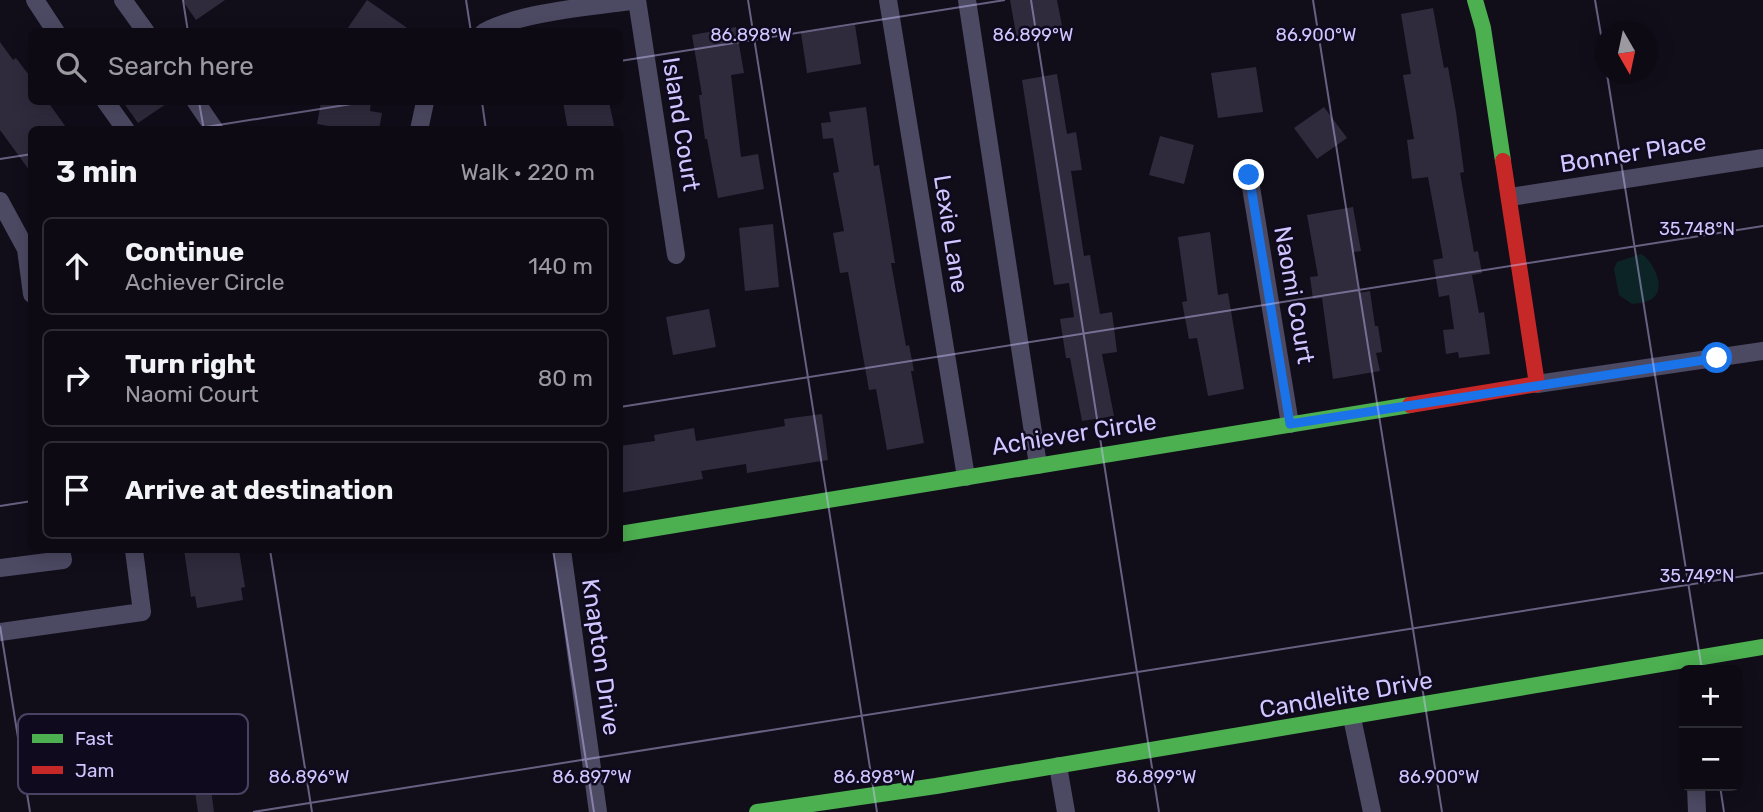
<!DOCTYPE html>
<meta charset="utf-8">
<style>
body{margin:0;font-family:Rubik,sans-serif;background:#1b1822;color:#f1f3f6}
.controls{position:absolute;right:21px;bottom:21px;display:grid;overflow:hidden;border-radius:10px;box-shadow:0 4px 18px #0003}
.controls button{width:63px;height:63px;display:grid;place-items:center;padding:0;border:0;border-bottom:2px solid #2d2b34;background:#0d0a14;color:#f1f3f6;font:35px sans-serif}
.compass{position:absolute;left:1595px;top:21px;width:63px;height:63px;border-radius:50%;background:#0d0a14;box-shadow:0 4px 18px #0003;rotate:171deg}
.stop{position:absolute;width:21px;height:21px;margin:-16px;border:5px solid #1a73e8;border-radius:50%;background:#fff}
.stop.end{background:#1a73e8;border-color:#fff;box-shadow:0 2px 7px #0008}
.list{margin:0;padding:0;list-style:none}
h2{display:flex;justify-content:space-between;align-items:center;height:91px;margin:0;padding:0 28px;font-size:30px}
h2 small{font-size:23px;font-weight:400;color:#9a9aa0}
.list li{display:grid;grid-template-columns:46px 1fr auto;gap:21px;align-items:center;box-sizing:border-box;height:98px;margin:0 14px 14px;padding:0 14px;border:2px solid #2d2b34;border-radius:10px}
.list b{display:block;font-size:26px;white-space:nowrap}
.list p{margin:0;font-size:23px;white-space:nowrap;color:#9a9aa0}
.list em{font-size:23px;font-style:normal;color:#9a9aa0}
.icon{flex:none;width:38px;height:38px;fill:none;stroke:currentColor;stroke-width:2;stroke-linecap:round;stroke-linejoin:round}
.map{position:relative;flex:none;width:1763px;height:812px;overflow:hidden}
.search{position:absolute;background:#0d0a14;box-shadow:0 4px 18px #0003;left:28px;top:28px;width:595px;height:77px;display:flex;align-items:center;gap:18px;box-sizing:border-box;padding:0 24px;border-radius:10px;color:#9a9aa0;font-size:26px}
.panel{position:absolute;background:#0d0a14;box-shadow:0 4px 18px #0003;left:28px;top:126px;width:595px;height:427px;border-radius:10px}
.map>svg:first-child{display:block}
.green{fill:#0d2426}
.building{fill:#2f2b3d}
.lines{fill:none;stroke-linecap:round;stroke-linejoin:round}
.street{stroke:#4c4963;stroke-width:18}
.fast{stroke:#4caf50;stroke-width:16}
.jam{stroke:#c62828;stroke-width:16}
.route{stroke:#1a73e8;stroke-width:9}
.ticks{fill:none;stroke:#d1c6ff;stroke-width:2;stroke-opacity:0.45}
.labels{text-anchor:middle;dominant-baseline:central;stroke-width:5;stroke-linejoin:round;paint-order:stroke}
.street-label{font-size:24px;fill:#d1c6ff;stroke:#0f0a1e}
.key{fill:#0f0a1e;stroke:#494262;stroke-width:2}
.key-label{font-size:19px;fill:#d1c6ff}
.ticks-label{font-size:18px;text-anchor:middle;fill:#d1c6ff;stroke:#0f0a1e;stroke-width:5;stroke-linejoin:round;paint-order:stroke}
</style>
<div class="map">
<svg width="1763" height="812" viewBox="0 0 1763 812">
<rect width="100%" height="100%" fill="#110e1a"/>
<path class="green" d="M1641,254C1651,259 1663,281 1657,293C1653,302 1640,303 1632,304L1619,295L1614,269L1617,262Z"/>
<path class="building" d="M182,0H225L196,20Z
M367,0L413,32H345Z
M1010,0H1057L1063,31L1017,39Z
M1433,8L1444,68L1448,67L1456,112L1464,172L1460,173L1474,252L1478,251L1482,273L1472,275L1479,313L1484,312L1490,354L1459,358L1458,352L1446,354L1443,330L1454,329L1449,295L1439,297L1433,260L1443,258L1428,177L1412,179L1407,140L1414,139L1403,75L1411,74L1401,14Z
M855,25L861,64L807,73L801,33Z
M736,27L744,73L731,75L741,157L758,154L764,189L718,198L707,139H705L699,95H702L692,35Z
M0,42L13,60L16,58L32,79V102H48L68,130H32V174L0,130Z
M1256,67L1263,112L1218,118L1211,73Z
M1057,74L1067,134L1076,132L1082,170L1071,171L1084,256L1090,255L1100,314L1112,312L1117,352L1102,354L1114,416L1082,421L1070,358H1066L1060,319L1074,317L1069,283L1054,285L1022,80Z
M123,102H169L138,123Z
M321,102H371L370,111L382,113L379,130H351L317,124Z
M563,102H609L615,130H568Z
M866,107L874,166L879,165L885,201L895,263H891L906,346L909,345L914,371H911L924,443L887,450L876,389L869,390L848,272L840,273L833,233L844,231L833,173L839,172L833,138L823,139L821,123L831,122L829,112Z
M1324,107L1347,138L1317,159L1294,128Z
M1160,136L1194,145L1184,184L1149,175Z
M1353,207L1361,251L1353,252L1359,293L1370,291L1375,326H1378L1382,352L1376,353L1380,371L1333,379L1322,298L1313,299L1310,277L1318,276L1307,215Z
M773,224L779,287L745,291L739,228Z
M1210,232L1218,295L1228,293L1244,389L1208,396L1197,338L1189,339L1182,302L1187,301L1178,237Z
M709,309L716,347L673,355L666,317Z
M822,414L828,460L747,473L746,464L701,471L703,479L620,493V446L655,441L654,435L694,428L696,441L785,426L784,419Z
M184,550H239L245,587L241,588L243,600L197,608L195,596L191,597Z
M211,790L214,812H198L195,792Z"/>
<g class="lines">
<path class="street" d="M35,0L56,32
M123,0L146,32
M888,0L966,477
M967,0L1038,465
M484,32C520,12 596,6 637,0L676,255
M106,102L126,130
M196,102L215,130
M419,130L425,102
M1249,175L1290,424
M1510,197L1763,158
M0,201L26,249L32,294
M1537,384L1763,351
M562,550L598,812
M0,568L63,560L61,550
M0,632L142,612L134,550
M1352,718L1372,812
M1058,766L1066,812
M1696,786L1697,812"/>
<path class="fast" d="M1475,0L1483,28L1503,161
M620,534L1410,405
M757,812L936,786L1763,647"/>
<path class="jam" d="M1410,405L1537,384L1503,161"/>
</g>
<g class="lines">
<path class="route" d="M1249,175L1290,424L1717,358"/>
</g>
<path class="ticks" d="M183,0L188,32M466,0L471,32M748,0L877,812M1031,0L1159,812M1313,0L1442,812M1595,0L1606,64M620,61L1005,0M1607,74L1702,670M199,102L204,130M482,102L486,130M187,130L364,102M0,159L32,154M620,407L1763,226M0,506L32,501M270,550L312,812M553,550L594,812M0,626L30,812M1720,786L1724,812M253,812L1763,573"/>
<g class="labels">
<g class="street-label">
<text transform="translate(681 124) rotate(81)">Island Court</text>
<text transform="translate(1633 153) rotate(-9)">Bonner Place</text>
<text transform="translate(951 234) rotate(81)">Lexie Lane</text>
<text transform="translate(1294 295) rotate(80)">Naomi Court</text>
<text transform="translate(1074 434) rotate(-9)">Achiever Circle</text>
<text transform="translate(601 657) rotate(82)">Knapton Drive</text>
<text transform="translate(1346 695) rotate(-10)">Candlelite Drive</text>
</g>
</g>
<rect x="18" y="714" width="230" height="80" rx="10" class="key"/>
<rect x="32" y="734" width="31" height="9" fill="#4caf50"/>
<rect x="32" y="766" width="31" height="8" fill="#c62828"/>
<g class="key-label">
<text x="75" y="745">Fast</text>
<text x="75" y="777">Jam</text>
</g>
<g class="ticks-label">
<text x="751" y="41">86.898°W</text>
<text x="1033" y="41">86.899°W</text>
<text x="1316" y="41">86.900°W</text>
<text x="1697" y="235">35.748°N</text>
<text x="1697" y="582">35.749°N</text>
<text x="309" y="783">86.896°W</text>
<text x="592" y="783">86.897°W</text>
<text x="874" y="783">86.898°W</text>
<text x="1156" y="783">86.899°W</text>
<text x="1439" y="783">86.900°W</text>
</g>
</svg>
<div class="controls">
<button>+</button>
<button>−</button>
</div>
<svg class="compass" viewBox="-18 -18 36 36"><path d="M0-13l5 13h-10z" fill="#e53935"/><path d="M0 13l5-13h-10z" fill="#9a9aa0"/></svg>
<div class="stop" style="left:1717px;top:358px"></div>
<div class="stop end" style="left:1249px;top:175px"></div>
<div class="search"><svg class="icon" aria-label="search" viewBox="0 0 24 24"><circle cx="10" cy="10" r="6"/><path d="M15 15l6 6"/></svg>Search here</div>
<section class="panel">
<h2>3 min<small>Walk · 220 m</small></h2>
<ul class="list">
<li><svg class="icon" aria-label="ahead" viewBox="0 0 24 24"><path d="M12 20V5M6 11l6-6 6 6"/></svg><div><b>Continue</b><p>Achiever Circle</p></div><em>140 m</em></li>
<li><svg class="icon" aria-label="right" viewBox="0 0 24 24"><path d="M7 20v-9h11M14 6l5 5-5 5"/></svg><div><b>Turn right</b><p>Naomi Court</p></div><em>80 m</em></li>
<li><svg class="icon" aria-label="arrive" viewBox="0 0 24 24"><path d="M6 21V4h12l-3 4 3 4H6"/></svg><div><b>Arrive at destination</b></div></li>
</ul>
</section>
</div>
